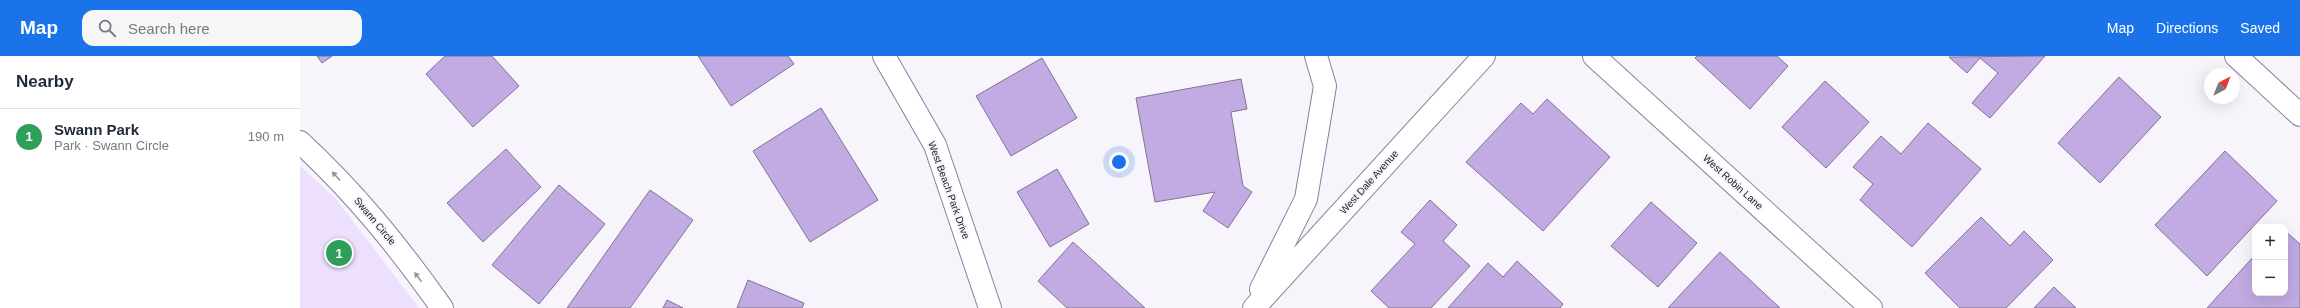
<!DOCTYPE html>
<meta charset="utf-8">
<style>
body{margin:0;font-family:Arial,sans-serif;background:#f6f6f7;color:#1f2937}
.controls{position:absolute;right:12px;bottom:12px;display:grid;overflow:hidden;border-radius:8px;box-shadow:0 4px 16px #0002}
.controls button{width:36px;height:36px;display:grid;place-items:center;padding:0;border:0;border-bottom:1px solid #e0e1e3;background:#fff;color:#1f2937;font:20px sans-serif}
.compass{position:absolute;left:1904px;top:12px;width:36px;height:36px;border-radius:50%;background:#fff;box-shadow:0 4px 16px #0002;rotate:42deg}
.you{position:absolute;left:819px;top:106px;width:14px;height:14px;margin:-10px;border:3px solid #fff;border-radius:50%;background:#1a73e8;box-shadow:0 0 0 6px #1a73e833}
.badge{display:grid;place-items:center;width:26px;height:26px;border-radius:50%;background:#1a73e8;color:#fff;font-size:13px;font-weight:700}
.pin{position:absolute;translate:-50% -50%;border:2px solid #fff;box-shadow:0 1px 4px #0006}
.list{margin:0;padding:0;list-style:none}
h2{display:flex;justify-content:space-between;align-items:center;height:52px;margin:0;padding:0 16px;font-size:17px}
h2 small{font-size:13px;font-weight:400;color:#747a83}
.list li{display:grid;grid-template-columns:26px 1fr auto;gap:12px;align-items:center;box-sizing:border-box;height:56px;padding:0 16px;border-top:1px solid #e0e1e3}
.list b{display:block;font-size:15px;white-space:nowrap}
.list p{margin:0;font-size:13px;white-space:nowrap;color:#747a83}
.list em{font-size:13px;font-style:normal;color:#747a83}
.icon{flex:none;width:22px;height:22px;fill:none;stroke:currentColor;stroke-width:2;stroke-linecap:round;stroke-linejoin:round}
.map{position:relative;flex:none;width:2000px;height:252px;overflow:hidden}
header{display:flex;align-items:center;gap:24px;box-sizing:border-box;height:56px;padding:0 20px;background:#1a73e8;color:#fff}
header strong{font-size:19px}
nav{display:flex;gap:22px;margin-inline-start:auto;font-size:14px}
.search{width:280px;height:36px;background:#f6f6f7;display:flex;align-items:center;gap:10px;box-sizing:border-box;padding:0 14px;border-radius:12px;color:#747a83;font-size:15px}
main{display:flex}
aside{flex:1;background:#fff}
.map>svg:first-child{display:block}
.green{fill:#ede0fe}
.building{fill:#c2aae3;stroke:#807492}
.lines{fill:none;stroke-linecap:round;stroke-linejoin:round}
.minor-casing{stroke:#8c7f9d;stroke-width:24}
.tertiary-casing{stroke:#8c7f9d;stroke-width:24}
.minor{stroke:#fff;stroke-width:22}
.tertiary{stroke:#fff;stroke-width:22}
.oneway{fill:#98969b}
.labels{text-anchor:middle;dominant-baseline:central;stroke-width:4;stroke-linejoin:round;paint-order:stroke}
.street-label{font-size:10px;fill:#1a1521;stroke:#f7f4fb}
</style>
<header>
<strong>Map</strong>
<div class="search"><svg class="icon" aria-label="search" viewBox="0 0 24 24"><circle cx="10" cy="10" r="6"/><path d="M15 15l6 6"/></svg>Search here</div>
<nav><a>Map</a><a>Directions</a><a>Saved</a></nav>
</header>
<main>
<aside>
<h2>Nearby<small></small></h2>
<ul class="list">
<li><span class="badge" style="background:#2e9e5b">1</span><div><b>Swann Park</b><p>Park · Swann Circle</p></div><em>190 m</em></li>
</ul>
</aside>
<div class="map">
<svg width="2000" height="252" viewBox="0 0 2000 252">
<rect width="100%" height="100%" fill="#f7f4fb"/>
<path class="green" d="M0,110L36,143L119,252H0Z"/>
<path class="building" d="M17,0H32L22,7Z
M145,0H192L219,30L173,71L126,18Z
M398,0H488L494,8L431,50Z
M1397,0H1477L1488,10L1450,53L1395,2Z
M1745,0L1690,62L1672,47L1698,17L1680,2L1667,17L1649,1Z
M742,2L777,62L711,100L676,40Z
M1819,21L1861,61L1800,127L1758,87Z
M941,23L947,53L931,56L943,130L952,136L928,172L903,155L915,136L855,146L836,42Z
M1525,25L1569,66L1526,112L1482,71Z
M1247,43L1310,101L1243,175L1166,106L1221,47L1233,58Z
M521,52L578,144L510,186L453,95Z
M1628,67L1681,113L1612,191L1560,144L1573,128L1553,111L1581,80L1601,98Z
M206,93L241,131L183,186L147,147Z
M1925,95L1977,145L1907,220L1855,169Z
M757,113L789,168L750,191L717,136Z
M259,129L305,168L239,248L192,209Z
M350,134L393,164L330,252H267Z
M1130,144L1157,169L1143,185L1170,210L1131,252H1089L1071,235L1115,188L1101,176Z
M1351,146L1397,187L1358,231L1311,190Z
M1681,161L1710,190L1724,175L1753,204L1706,252H1660L1625,217Z
M1985,175L2000,188V252H1907L1955,199V237H1985Z
M773,186L845,252H767L738,225Z
M1420,196L1480,252H1368Z
M1217,205L1263,248L1260,252H1148L1188,207L1203,221Z
M448,224L504,247L502,252H437Z
M1754,231L1776,252H1734Z
M367,244L383,252H363Z"/>
<g class="lines">
<defs>
<path id="minor" d="M584,0L635,89L690,252
M1294,0L1571,252
M961,233L1006,143L1025,30L1016,0
M954,252L1184,0"/>
<path id="tertiary" d="M1936,0L2000,59
M0,86C56,138 98,190 142,252"/>
</defs>
<use href="#minor" class="minor-casing"/>
<use href="#tertiary" class="tertiary-casing"/>
<use href="#minor" class="minor"/>
<use href="#tertiary" class="tertiary"/>
</g>
<defs><path id="oneway-solid" d="M-6-.8H1V-3.2L6.5 0L1 3.2V.8H-6Z"/></defs>
<g class="oneway">
<use href="#oneway-solid" transform="translate(36 120) rotate(-133)"/>
<use href="#oneway-solid" transform="translate(118 221) rotate(-127)"/>
</g>
<g class="labels">
<g class="street-label">
<text transform="translate(1069 126) rotate(-48)">West Dale Avenue</text>
<text transform="translate(1433 126) rotate(42)">West Robin Lane</text>
<text transform="translate(649 134) rotate(70)">West Beach Park Drive</text>
<text transform="translate(75 165) rotate(50)">Swann Circle</text>
</g>
</g>
</svg>
<div class="controls">
<button>+</button>
<button>−</button>
</div>
<svg class="compass" viewBox="-18 -18 36 36"><path d="M0-13l5 13h-10z" fill="#e53935"/><path d="M0 13l5-13h-10z" fill="#747a83"/></svg>
<div class="you"></div>
<div class="pin badge" style="left:39px;top:197px;background:#2e9e5b">1</div>
</div>
</main>
